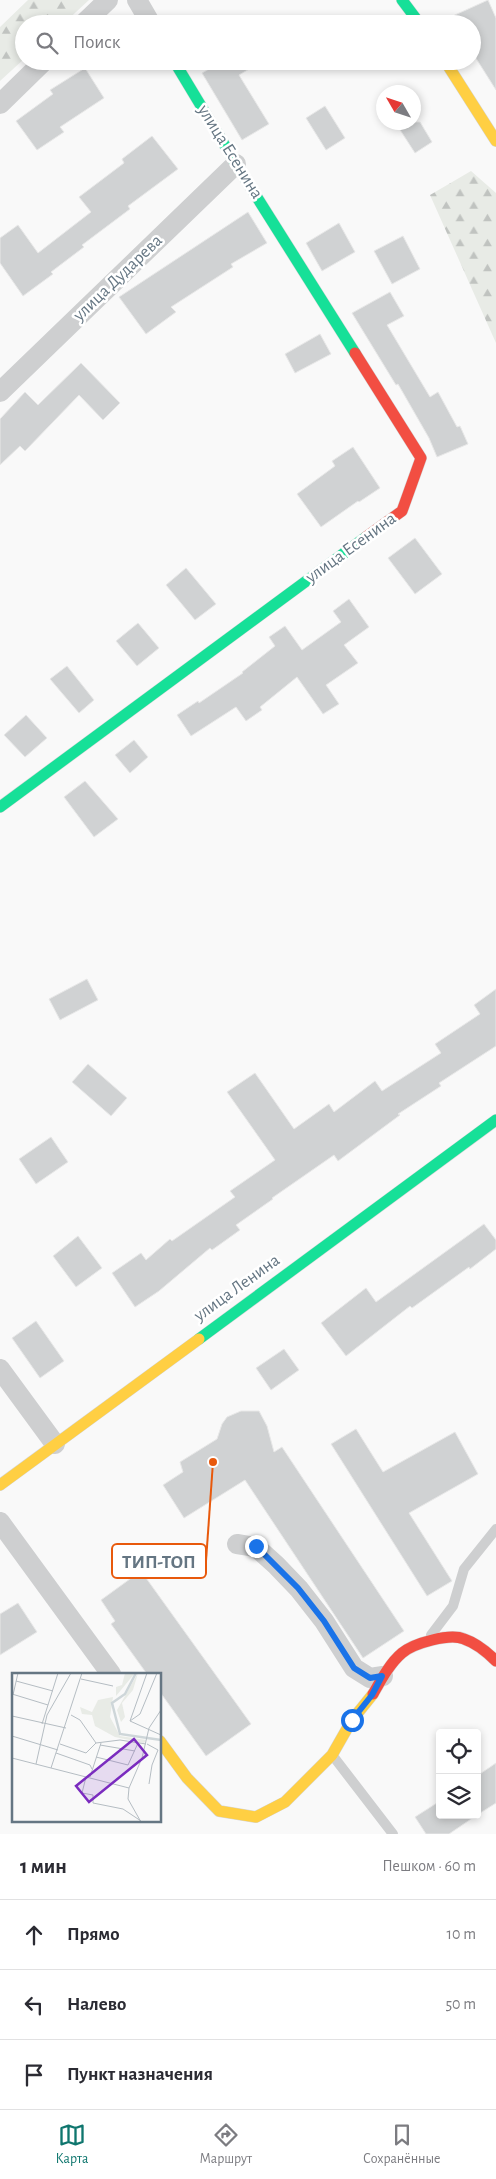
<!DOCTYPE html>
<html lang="ru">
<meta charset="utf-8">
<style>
body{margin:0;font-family:"Alegreya Sans",sans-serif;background:#f2f2f3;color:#2b2b33}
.controls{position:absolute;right:15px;bottom:15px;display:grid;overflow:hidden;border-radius:5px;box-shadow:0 2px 8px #0003}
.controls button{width:45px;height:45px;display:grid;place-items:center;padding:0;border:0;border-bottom:1px solid #e1e1e2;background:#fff;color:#2b2b33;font:25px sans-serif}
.compass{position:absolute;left:376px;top:85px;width:45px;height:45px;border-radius:50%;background:#fff;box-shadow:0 2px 8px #0003;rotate:309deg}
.stop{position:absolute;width:15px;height:15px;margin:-11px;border:4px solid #1a73e8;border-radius:50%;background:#fff}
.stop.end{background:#1a73e8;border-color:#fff;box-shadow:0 1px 5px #0008}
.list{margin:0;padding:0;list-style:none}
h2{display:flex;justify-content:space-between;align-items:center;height:65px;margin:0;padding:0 20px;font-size:21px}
h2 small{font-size:16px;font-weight:400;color:#7c7c81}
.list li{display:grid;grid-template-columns:32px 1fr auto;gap:15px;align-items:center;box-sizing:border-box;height:70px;padding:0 20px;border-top:1px solid #e1e1e2}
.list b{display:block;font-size:19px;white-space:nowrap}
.list em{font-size:16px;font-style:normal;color:#7c7c81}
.icon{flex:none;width:28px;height:28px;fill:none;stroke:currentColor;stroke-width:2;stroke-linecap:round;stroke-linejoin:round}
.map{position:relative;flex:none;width:496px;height:1834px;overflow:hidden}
.search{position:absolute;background:#fff;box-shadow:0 2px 8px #0003;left:15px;right:15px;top:15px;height:55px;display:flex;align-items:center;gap:12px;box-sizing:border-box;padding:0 18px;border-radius:28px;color:#7c7c81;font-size:19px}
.sheet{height:275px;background:#fff}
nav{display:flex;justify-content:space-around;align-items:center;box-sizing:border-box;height:70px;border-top:1px solid #e1e1e2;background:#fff;font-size:14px;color:#7c7c81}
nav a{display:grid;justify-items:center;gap:2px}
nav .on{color:#0f766e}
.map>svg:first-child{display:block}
.forest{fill:url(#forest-firs)}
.building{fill:#d0d2d3;stroke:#e8e8e8}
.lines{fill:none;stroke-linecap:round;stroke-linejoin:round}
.fast-casing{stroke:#d5d6d7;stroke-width:12}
.slow-casing{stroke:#d5d6d7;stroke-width:12}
.jam-casing{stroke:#d5d6d7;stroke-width:12}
.lane{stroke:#cecfd0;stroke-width:10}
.street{stroke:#cecfd0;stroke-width:20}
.fast{stroke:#16e098;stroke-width:11}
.slow{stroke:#ffcf43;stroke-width:11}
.jam{stroke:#f24e42;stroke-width:11}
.route{stroke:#1a73e8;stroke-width:6}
.labels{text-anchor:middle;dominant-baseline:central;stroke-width:5;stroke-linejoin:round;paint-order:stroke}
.street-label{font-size:18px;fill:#657683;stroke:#fff}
.inset-river{fill:none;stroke:#ced6d9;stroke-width:2.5}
.inset-road{fill:none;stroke:#b5bdc3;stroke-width:1}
.view{fill:#7b2cbf;fill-opacity:0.15;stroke:#7b2cbf;stroke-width:2.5}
.inset-edge{fill:none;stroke:#657683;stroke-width:2.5}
.leader{fill:none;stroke:#e8590c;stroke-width:2}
.callout-dot{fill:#e8590c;stroke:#fff;stroke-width:2}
.callout{fill:#fff;stroke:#e8590c;stroke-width:2}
.callout-label{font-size:19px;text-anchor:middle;font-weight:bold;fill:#657683}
</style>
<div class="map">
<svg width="496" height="1834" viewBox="0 0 496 1834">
<defs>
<pattern id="forest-firs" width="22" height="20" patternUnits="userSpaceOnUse" patternTransform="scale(1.25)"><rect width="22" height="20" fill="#e8ebe6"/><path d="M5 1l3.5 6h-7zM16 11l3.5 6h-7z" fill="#c0c3c0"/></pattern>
</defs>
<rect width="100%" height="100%" fill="#f9f9f9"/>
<path class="forest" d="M28,0H89L63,24H24V59L0,81V27Z
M471,171L496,193V343L430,195Z"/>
<path class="building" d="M488,0L496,18V90L472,52V24H435Z
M223,61H263L239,75L269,124L242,140L202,73Z
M85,68L104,98L60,127L64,132L37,150L16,121L53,94L50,90Z
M325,106L345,138L326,150L306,118Z
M395,122H420L432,142L415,153Z
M152,136L178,169L128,206L130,209L82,245L84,247L51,272L53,274L23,296L0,263V238L18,225L38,253L91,212L79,197L124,163L122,159Z
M248,212L267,243L231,264L233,267L171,307L176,312L146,334L119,297Z
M339,223L355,252L322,271L306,243Z
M403,236L420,269L392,284L374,251Z
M390,292L404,316L387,325L430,397L438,392L457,427L460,426L468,444L437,457L429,438L398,384L396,385L352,313Z
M320,334L331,354L295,373L285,354Z
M81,363L120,403L103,420L79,395L25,451L20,446L0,465V419L25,392L38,405Z
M353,447L380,488L359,502L358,501L321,527L297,494L335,466L332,461Z
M415,538L442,574L415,594L388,558Z
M186,568L216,604L195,620L166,585Z
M349,599L369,627L344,645L358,663L326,685L339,704L323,714L297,677L260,707L262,710L246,721L236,707L191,736L177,715L198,701L199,703L243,673L242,672L275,646L269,637L285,626L302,650L341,622L333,611Z
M138,623L159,648L137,666L116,641Z
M67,666L94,700L79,713L50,679Z
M26,715L47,738L25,757L4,735Z
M134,740L148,757L130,773L115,755Z
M85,781L118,819L94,837L64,797Z
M87,979L98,1000L60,1020L49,999Z
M496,989V1046L439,1083L441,1086L398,1114L400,1115L338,1161L334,1155L272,1198L273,1199L236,1225L240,1230L212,1250L210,1248L159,1291L135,1307L112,1273L141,1253L146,1260L170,1239L172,1241L235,1197L230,1191L275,1160L227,1092L255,1073L294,1129L329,1104L334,1112L375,1081L382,1091L441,1053L435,1044L480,1014L474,1005Z
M88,1064L127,1098L111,1116L72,1082Z
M51,1137L68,1162L36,1184L19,1159Z
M484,1224L496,1240V1249L470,1269L469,1267L412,1308L410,1306L346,1356L321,1323L366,1288L376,1302Z
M78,1236L102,1268L76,1287L53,1256Z
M36,1321L64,1361L40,1378L12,1338Z
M284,1349L299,1370L271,1390L256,1368Z
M241,1411H259L267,1426L274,1452L282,1447L404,1631L363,1658L245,1480L184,1518L163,1485L183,1472L180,1462L217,1439L222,1424L227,1417Z
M356,1429L383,1472L455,1432L478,1474L409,1513L452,1581L427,1596L331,1444Z
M141,1571L251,1724L206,1756L160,1692V1674H147L111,1624L115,1621L101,1600Z
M18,1603L37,1632L0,1655V1614Z
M496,1763V1803L477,1815V1776Z
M440,1801V1815H477L449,1834H426L415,1817Z"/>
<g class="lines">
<defs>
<path id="fast" d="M402,0L420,24
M174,61L236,164L355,353
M0,807L366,537
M199,1339L496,1120"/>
<path id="slow" d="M445,61L496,141
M0,1485L199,1339
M160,1741L187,1778L219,1811L256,1817L285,1802L332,1755L352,1720L373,1694"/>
<path id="jam" d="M355,353L421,458L402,511L366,537
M373,1694C381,1680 390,1663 402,1653C414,1643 450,1633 464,1639C476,1643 487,1652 496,1661"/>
</defs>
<use href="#fast" class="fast-casing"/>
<use href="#slow" class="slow-casing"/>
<use href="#jam" class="jam-casing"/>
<path class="lane" d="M431,1635L453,1606L464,1569L496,1529
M333,1756L393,1834"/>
<path class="street" d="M137,0L151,24
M83,24L108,0
M0,104L44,61
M0,392L236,164
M0,1369L55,1444
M0,1522L111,1674
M237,1544L256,1547L276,1565L299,1589L324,1621L354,1668L370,1678L383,1676"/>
<use href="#fast" class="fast"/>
<use href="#slow" class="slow"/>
<use href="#jam" class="jam"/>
</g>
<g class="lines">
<path class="route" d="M256,1546L298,1588L324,1621L354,1668L370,1678L382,1676L372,1695L352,1720"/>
</g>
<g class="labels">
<g class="street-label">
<text transform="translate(230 152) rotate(58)">улица Есенина</text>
<text transform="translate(118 278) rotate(-44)">улица Дударева</text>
<text transform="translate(351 548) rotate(-36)">улица Есенина</text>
<text transform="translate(237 1288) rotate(-36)">улица Ленина</text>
</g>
</g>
<g transform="translate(12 1673)">
<rect width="149" height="149" fill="#f9f9f9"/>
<path d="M113,0H123L104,23V14L110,12ZM126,0L121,17L110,30L113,44L109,49L105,37ZM101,24L98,44L108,63L134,67L132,70L103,64L83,53L80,42L70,41L68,34L80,39L86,27Z" fill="#e8ebe6"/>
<path class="inset-river" d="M124,0L113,21L100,30L108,61L149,67"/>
<path class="inset-road" d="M135,0L118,48L149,62M69,6L101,13M4,8L41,18M0,21L36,32M1,22L6,0M59,42L68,47L84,70L108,67L134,71M0,43L54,55M118,48L128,41L145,0M30,51L46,0M0,63L46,77M48,71L74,80L84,70M135,71L146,77L140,92L137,111M88,72L123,78M44,80L78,92L80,96M84,84L116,92L126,70M0,85L117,115M24,91L35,42L59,0M39,95L70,0M74,104L70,120L81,122V130L111,136L129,148M78,104L89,70M129,149L116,126L117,115L130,85L137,55L149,37"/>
<path class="view" d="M122,66L135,82L77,129L64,113Z"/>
<rect width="149" height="149" class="inset-edge"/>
</g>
<path class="leader" d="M213 1462L206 1561"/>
<circle class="callout-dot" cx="213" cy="1462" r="5"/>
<rect class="callout" x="112" y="1544" width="94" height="34" rx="5"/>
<g class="callout-label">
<text x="159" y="1568">ТИП-ТОП</text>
</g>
</svg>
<div class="controls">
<button><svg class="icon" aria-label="locate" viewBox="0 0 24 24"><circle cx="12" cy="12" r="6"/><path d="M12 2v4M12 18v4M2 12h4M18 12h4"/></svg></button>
<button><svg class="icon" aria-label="layers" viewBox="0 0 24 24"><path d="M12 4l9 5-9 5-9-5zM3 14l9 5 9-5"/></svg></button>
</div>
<svg class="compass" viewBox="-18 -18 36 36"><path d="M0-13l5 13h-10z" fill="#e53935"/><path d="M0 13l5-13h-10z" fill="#7c7c81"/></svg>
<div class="stop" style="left:352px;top:1720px"></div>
<div class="stop end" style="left:256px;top:1546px"></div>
<div class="search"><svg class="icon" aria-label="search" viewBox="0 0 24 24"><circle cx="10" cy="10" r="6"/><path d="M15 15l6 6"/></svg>Поиск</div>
</div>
<section class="sheet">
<h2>1 мин<small>Пешком · 60 m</small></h2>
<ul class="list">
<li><svg class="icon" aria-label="ahead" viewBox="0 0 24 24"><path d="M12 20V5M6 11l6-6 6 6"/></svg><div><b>Прямо</b></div><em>10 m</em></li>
<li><svg class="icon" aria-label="left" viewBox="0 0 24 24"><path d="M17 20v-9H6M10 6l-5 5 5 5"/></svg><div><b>Налево</b></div><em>50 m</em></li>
<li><svg class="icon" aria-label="arrive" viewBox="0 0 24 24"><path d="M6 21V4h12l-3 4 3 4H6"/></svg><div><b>Пункт назначения</b></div></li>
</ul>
</section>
<nav>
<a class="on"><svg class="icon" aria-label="map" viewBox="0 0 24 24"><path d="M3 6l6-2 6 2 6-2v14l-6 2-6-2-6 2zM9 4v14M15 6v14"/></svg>Карта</a>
<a><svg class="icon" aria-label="directions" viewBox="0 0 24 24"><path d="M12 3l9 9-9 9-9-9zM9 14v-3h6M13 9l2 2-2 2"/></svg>Маршрут</a>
<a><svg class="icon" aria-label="saved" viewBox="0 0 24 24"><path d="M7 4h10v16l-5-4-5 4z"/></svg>Сохранённые</a>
</nav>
